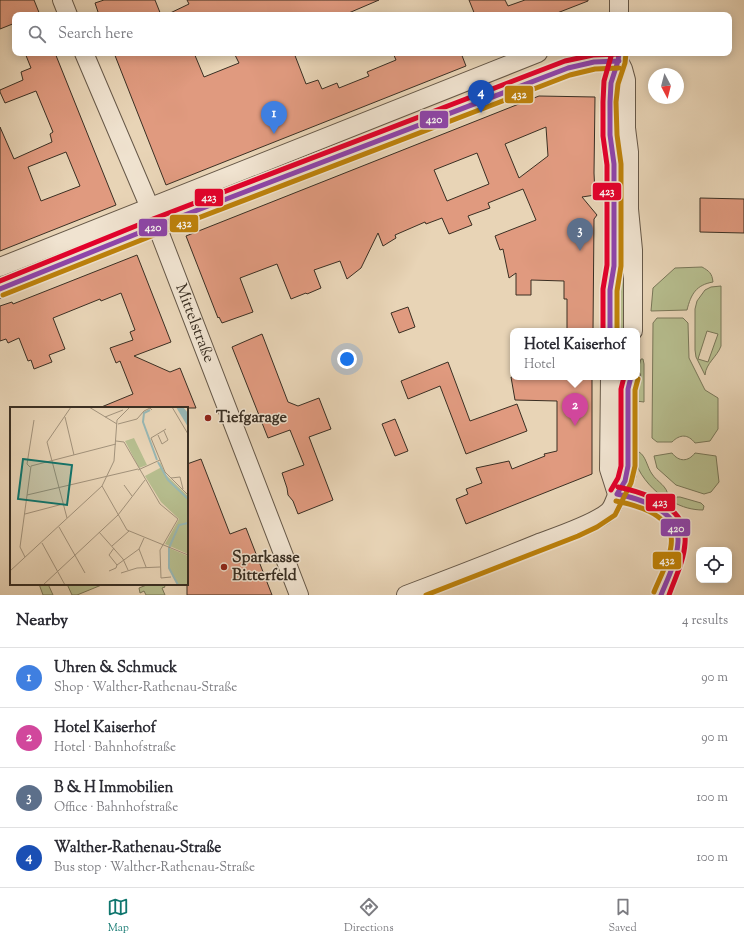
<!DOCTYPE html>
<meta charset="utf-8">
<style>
body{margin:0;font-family:"Sorts Mill Goudy",serif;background:#f7f7f7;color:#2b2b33}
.controls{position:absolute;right:12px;bottom:12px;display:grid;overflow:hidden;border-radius:8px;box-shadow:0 2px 10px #0003}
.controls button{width:36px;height:36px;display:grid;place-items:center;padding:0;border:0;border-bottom:1px solid #e1e1e2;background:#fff;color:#2b2b33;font:20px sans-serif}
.compass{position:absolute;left:648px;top:68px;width:36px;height:36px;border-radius:50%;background:#fff;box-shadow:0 2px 10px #0003;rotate:173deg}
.you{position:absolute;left:347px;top:359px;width:14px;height:14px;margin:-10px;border:3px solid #fff;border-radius:50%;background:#1a73e8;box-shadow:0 0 0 6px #1a73e833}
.badge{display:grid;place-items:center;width:26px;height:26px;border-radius:50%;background:#0f766e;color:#fff;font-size:13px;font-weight:700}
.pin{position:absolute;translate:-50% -33px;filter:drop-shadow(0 1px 2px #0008)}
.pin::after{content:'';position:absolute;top:21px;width:14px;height:12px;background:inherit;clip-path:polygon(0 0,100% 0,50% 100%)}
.popup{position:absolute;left:510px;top:328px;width:130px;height:52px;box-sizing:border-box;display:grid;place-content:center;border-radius:8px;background:#fff;filter:drop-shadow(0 1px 3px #0005);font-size:13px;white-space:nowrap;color:#7c7c81}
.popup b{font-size:15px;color:#2b2b33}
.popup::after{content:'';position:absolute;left:50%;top:100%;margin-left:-8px;border:8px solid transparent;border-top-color:#fff}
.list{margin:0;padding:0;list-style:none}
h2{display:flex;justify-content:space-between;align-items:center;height:52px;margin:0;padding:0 16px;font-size:17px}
h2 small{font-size:13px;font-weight:400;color:#7c7c81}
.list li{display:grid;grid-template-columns:26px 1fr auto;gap:12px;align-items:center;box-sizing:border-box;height:60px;padding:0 16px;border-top:1px solid #e1e1e2}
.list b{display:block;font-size:15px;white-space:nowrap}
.list p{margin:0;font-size:13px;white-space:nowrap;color:#7c7c81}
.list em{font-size:13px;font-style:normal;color:#7c7c81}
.icon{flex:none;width:22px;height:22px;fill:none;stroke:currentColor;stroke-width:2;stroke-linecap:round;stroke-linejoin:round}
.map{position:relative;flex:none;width:744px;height:595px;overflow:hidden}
.search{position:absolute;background:#fff;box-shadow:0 2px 10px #0003;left:12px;right:12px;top:12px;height:44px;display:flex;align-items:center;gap:10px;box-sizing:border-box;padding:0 14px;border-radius:8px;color:#7c7c81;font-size:15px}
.sheet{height:292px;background:#fff}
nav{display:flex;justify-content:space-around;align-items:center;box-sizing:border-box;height:56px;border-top:1px solid #e1e1e2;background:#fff;font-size:11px;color:#7c7c81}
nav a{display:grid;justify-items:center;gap:2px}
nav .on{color:#0f766e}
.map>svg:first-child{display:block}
.green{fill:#b6bd8e;stroke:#787658;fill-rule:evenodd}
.building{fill:#e09a7f;stroke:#3a2f23;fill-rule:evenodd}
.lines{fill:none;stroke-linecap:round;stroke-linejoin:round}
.street-casing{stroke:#665848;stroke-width:20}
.street{stroke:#f0e3d0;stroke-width:18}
.bus-1-casing{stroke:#f0e3d0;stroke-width:8}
.bus-2-casing{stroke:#f0e3d0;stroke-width:8}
.bus-3-casing{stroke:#f0e3d0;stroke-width:8}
.bus-1{stroke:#8e44ad;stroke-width:5}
.bus-2{stroke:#be820a;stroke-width:5}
.bus-3{stroke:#e4002b;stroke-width:5}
.poi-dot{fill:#8f2418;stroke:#f0e3d0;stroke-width:1.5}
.labels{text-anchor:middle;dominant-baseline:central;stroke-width:3;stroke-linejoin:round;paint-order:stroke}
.street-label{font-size:16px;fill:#3a2f23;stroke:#f0e3d0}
.poi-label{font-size:16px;font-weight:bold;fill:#3a2f23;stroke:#f0e3d0;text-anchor:start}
.inset-river{fill:none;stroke:#98b7b4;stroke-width:2}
.inset-road{fill:none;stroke:#a2927b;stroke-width:1}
.view{fill:#0f766e;fill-opacity:0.15;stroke:#0f766e;stroke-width:2}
.inset-edge{fill:none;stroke:#3a2f23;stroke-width:2}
.line-badge{stroke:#f0e3d0;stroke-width:1.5}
.badge-label{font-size:11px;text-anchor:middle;font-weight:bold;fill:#fff}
</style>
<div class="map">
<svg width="744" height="595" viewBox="0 0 744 595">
<rect width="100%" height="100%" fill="#e8d4b6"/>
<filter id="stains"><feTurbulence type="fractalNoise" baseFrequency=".005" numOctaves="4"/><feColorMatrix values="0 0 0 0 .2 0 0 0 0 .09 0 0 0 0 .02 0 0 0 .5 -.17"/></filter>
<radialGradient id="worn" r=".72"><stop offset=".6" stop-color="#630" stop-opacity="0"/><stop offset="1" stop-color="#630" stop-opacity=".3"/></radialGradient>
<path class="green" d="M702,267C709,271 712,273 713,282C696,285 691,294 687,310L651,311L653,288L675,268Z
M621,274H624L625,331H612Z
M721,286V346C717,357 706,363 705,375L696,357L695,350V309L697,301L705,290L711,287ZM707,331L718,334L708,362L698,359Z
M657,318H683L688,323L689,358L705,390L718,398V429L710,441L695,443C688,434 680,434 672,442H657L652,438L653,323Z
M641,359H643L644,364V402L636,401L637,373Z
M639,452C646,456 647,467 652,474C657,482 668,486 668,497L666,498C656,494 640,476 637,465C635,461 635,457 634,453Z
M672,453C679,462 688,462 695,453L716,456L719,482L711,492L704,494L676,485L657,468L654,456Z
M677,497H680L701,503L704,506L703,510C692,510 682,507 673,502Z
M39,584H48L53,595H43Z
M67,584H104L77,595H72Z
M149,584H166L164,585L165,587L162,588L165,595H146L144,591L140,593L139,588Z"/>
<path class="building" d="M0,0H34L40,15H15V23L0,29Z
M104,0H155L161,15H99L95,3Z
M187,0H379L344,15H166L189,4Z
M469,0H505L508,6L525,0H588V1L552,15H475Z
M25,53H55L116,205L0,251V127L14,159L52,142L50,134L53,132L36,91L5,103L0,92V90L23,80L21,72L31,68ZM66,152L80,186L41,201L28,167Z
M114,53H194L204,77L239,63L234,53H294L306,84L318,80L322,89L337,83L339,88L369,76L367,72L396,60L393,53H461L466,66L166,185Z
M539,96L595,97L594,173L595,195L582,197L597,215L594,219L593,331H567V299H564V281L531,280V295H516V273L509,278L503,249L500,250L495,236L536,220L523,189L488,203L490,208L468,216L472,225L449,234L442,218L426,224L425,222L395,235L396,238L383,246L378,233L361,268L347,279L340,261L314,270L321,288L307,294L306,293L291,299L277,264L240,278L253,312L222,323L219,317L218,318L186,236ZM546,127L548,156L519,178L505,144ZM477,153L489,184L447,201L434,170Z
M700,198L744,199V233L700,232Z
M137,255L171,342L134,356L170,372L180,368L196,408H99L133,394L120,361L116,363L110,348L133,340L130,332L135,330L121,293L101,301L100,299L53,318L65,349L49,355L52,362L34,369L31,360L28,361L19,338L8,343L6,339L0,341V306L12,302L13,304Z
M408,307L415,327L399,333L391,313Z
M262,334L288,402L298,406L319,398L331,429L309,437L333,500L298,514L293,501L288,495L287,488L282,473L304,465L290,430L268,438L232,347Z
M448,362L470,421L517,404L527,431L466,454L440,386L408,399L401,381Z
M511,377H592V474L466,524L456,499L468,494L466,489L482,483L476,468L509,461L512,469L545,456L544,454L557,451V401L515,400Z
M395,419L408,451L395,456L382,424Z
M201,459L230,534L246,528L272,595H187V464Z"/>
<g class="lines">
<defs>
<g id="street">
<path d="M62,0L68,15"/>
<path d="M619,15V0"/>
<path id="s1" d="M84,53L150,208L299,595"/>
<path d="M619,61L623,69L626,80V128L629,152V209L633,250V331"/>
<path d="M0,267L538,53"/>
<path d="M0,289L156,226L568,68L594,62L619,61"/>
<path d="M610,331V290L614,266V164C609,144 608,104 611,83C613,72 619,64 619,53"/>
<path d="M610,377L609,469L617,494"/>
<path d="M617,494C639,498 675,510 678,535C680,552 667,579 661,595"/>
<path d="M406,595C451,578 495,561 539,543C558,536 594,524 608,512C614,507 614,500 618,494C624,483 627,478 628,466V389L631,377"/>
</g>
</defs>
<use href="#street" class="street-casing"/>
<use href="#street" class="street"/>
<defs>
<path id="bus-1" d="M0,289L156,226L568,68L594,62L619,61
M610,331V290L614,266V164L610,135V102L611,83L618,61L619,53
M617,494C641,499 680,510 678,542C677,560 668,578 661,595
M617,494L625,481L628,466V389L631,377"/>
<path id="bus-2" d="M3,295L159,233L570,75L595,69L619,68
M617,331V291L621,266V164L617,135L616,102L618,84L625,63L626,53
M616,501C635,505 667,513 671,536C674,552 660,577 654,592
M426,595L578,536L597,527L615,515L631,483L635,466V390L638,379"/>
<path id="bus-3" d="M0,281L153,219L565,61L593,55L619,54
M603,331V289L607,265V165L603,136V102L604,81L612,53
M618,487C646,493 688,507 685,543C684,561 675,578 669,595
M611,490L618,478L621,466V389L624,377"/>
</defs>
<use href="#bus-1" class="bus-1-casing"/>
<use href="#bus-2" class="bus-2-casing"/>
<use href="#bus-3" class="bus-3-casing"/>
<use href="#bus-1" class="bus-1"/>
<use href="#bus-2" class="bus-2"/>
<use href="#bus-3" class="bus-3"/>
</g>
<g class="poi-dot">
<circle cx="208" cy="418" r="4"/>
<circle cx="224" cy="567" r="4"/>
</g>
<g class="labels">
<g class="street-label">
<text stroke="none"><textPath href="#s1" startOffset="292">Mittelstraße</textPath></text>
</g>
<g class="poi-label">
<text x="216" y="418">Tiefgarage</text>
<text x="232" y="558">Sparkasse<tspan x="232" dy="18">Bitterfeld</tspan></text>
</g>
</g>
<g transform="translate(10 407)">
<rect width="178" height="178" fill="#e8d4b6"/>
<path d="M124,31L137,58L129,61L115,34ZM150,55L156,68L178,89V147L155,137L169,112L151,95L135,69L150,61ZM159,141L178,149V178H168L163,170L159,161Z" fill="#b6bd8e"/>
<path d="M166,0H173L178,6V20Z" fill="#98b7b4"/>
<path class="inset-river" d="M140,3L134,6L133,15L147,53M148,55L158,73L178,92M168,178L159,161V141L169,118L178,116"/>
<path class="inset-road" d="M79,0L107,17M162,0L178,27M55,10L64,48M95,10L113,3M108,17L127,12L134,4L140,1L142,3M156,22L141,31L155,65L178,88M148,28L152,37L158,33L154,24M106,34L114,35L150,97L168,112L150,143L151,171L161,170M20,60L17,57L24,13M128,63L150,53M161,71L170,70L173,82M114,78L122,89M92,79L117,123L178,148M17,88L128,62M15,107L53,97M57,111L37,35L61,0M49,120L75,166M89,125L113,152L118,163M32,136L55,178M102,139L119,124M104,141L99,148L107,158M129,142L136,160M15,150L10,140L21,59L106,37M0,164L92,79L104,54L107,13L120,0M99,164L106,161L107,158L129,142L134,131M111,166L127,161L150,160M33,178L108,108L135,73"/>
<path class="view" d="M13,52L62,58L57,98L8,92Z"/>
<rect width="178" height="178" class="inset-edge"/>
</g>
<g class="line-badge">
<rect x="504" y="85" width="30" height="19" rx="4" fill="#be820a"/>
<rect x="419" y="110" width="30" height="19" rx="4" fill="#8e44ad"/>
<rect x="592" y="182" width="30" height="19" rx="4" fill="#e4002b"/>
<rect x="194" y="188" width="30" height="19" rx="4" fill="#e4002b"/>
<rect x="169" y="214" width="30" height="19" rx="4" fill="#be820a"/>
<rect x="138" y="218" width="30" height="19" rx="4" fill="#8e44ad"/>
<rect x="645" y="493" width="31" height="19" rx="4" fill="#e4002b"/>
<rect x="660" y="518" width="31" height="19" rx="4" fill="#8e44ad"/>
<rect x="652" y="551" width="30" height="19" rx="4" fill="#be820a"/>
</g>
<g class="badge-label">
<text x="519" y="98">432</text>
<text x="434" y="123">420</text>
<text x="607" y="195">423</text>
<text x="209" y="201">423</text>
<text x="184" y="227">432</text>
<text x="153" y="231">420</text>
<text x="660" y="506">423</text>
<text x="676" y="532">420</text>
<text x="667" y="564">432</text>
</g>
<rect width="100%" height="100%" filter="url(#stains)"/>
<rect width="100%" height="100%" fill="url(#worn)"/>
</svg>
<div class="controls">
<button><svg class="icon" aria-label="locate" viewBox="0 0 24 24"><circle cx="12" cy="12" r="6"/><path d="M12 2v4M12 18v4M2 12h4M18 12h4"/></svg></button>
</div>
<svg class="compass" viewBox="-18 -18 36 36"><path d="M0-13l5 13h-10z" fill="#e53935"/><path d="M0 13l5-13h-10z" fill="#7c7c81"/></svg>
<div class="you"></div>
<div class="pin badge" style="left:274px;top:134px;background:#3f7fe0">1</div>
<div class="pin badge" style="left:575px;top:426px;background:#d1479c">2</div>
<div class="popup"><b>Hotel Kaiserhof</b>Hotel</div>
<div class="pin badge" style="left:580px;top:251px;background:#5c6f8a">3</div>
<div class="pin badge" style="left:481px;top:113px;background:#1a4fb4">4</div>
<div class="search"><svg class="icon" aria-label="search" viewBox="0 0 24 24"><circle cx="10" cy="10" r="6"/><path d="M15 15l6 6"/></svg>Search here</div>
</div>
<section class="sheet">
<h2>Nearby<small>4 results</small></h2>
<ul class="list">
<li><span class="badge" style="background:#3f7fe0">1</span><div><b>Uhren &amp; Schmuck</b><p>Shop · Walther-Rathenau-Straße</p></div><em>90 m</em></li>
<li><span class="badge" style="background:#d1479c">2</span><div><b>Hotel Kaiserhof</b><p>Hotel · Bahnhofstraße</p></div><em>90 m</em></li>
<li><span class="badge" style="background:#5c6f8a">3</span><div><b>B &amp; H Immobilien</b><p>Office · Bahnhofstraße</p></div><em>100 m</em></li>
<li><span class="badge" style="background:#1a4fb4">4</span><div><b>Walther-Rathenau-Straße</b><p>Bus stop · Walther-Rathenau-Straße</p></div><em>100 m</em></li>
</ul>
</section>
<nav>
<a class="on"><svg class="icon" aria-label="map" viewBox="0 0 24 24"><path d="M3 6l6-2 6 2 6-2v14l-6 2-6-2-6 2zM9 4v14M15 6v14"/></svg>Map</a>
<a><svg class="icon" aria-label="directions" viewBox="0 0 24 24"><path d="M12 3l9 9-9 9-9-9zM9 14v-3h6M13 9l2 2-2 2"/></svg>Directions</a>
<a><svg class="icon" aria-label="saved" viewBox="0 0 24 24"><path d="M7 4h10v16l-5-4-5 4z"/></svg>Saved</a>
</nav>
